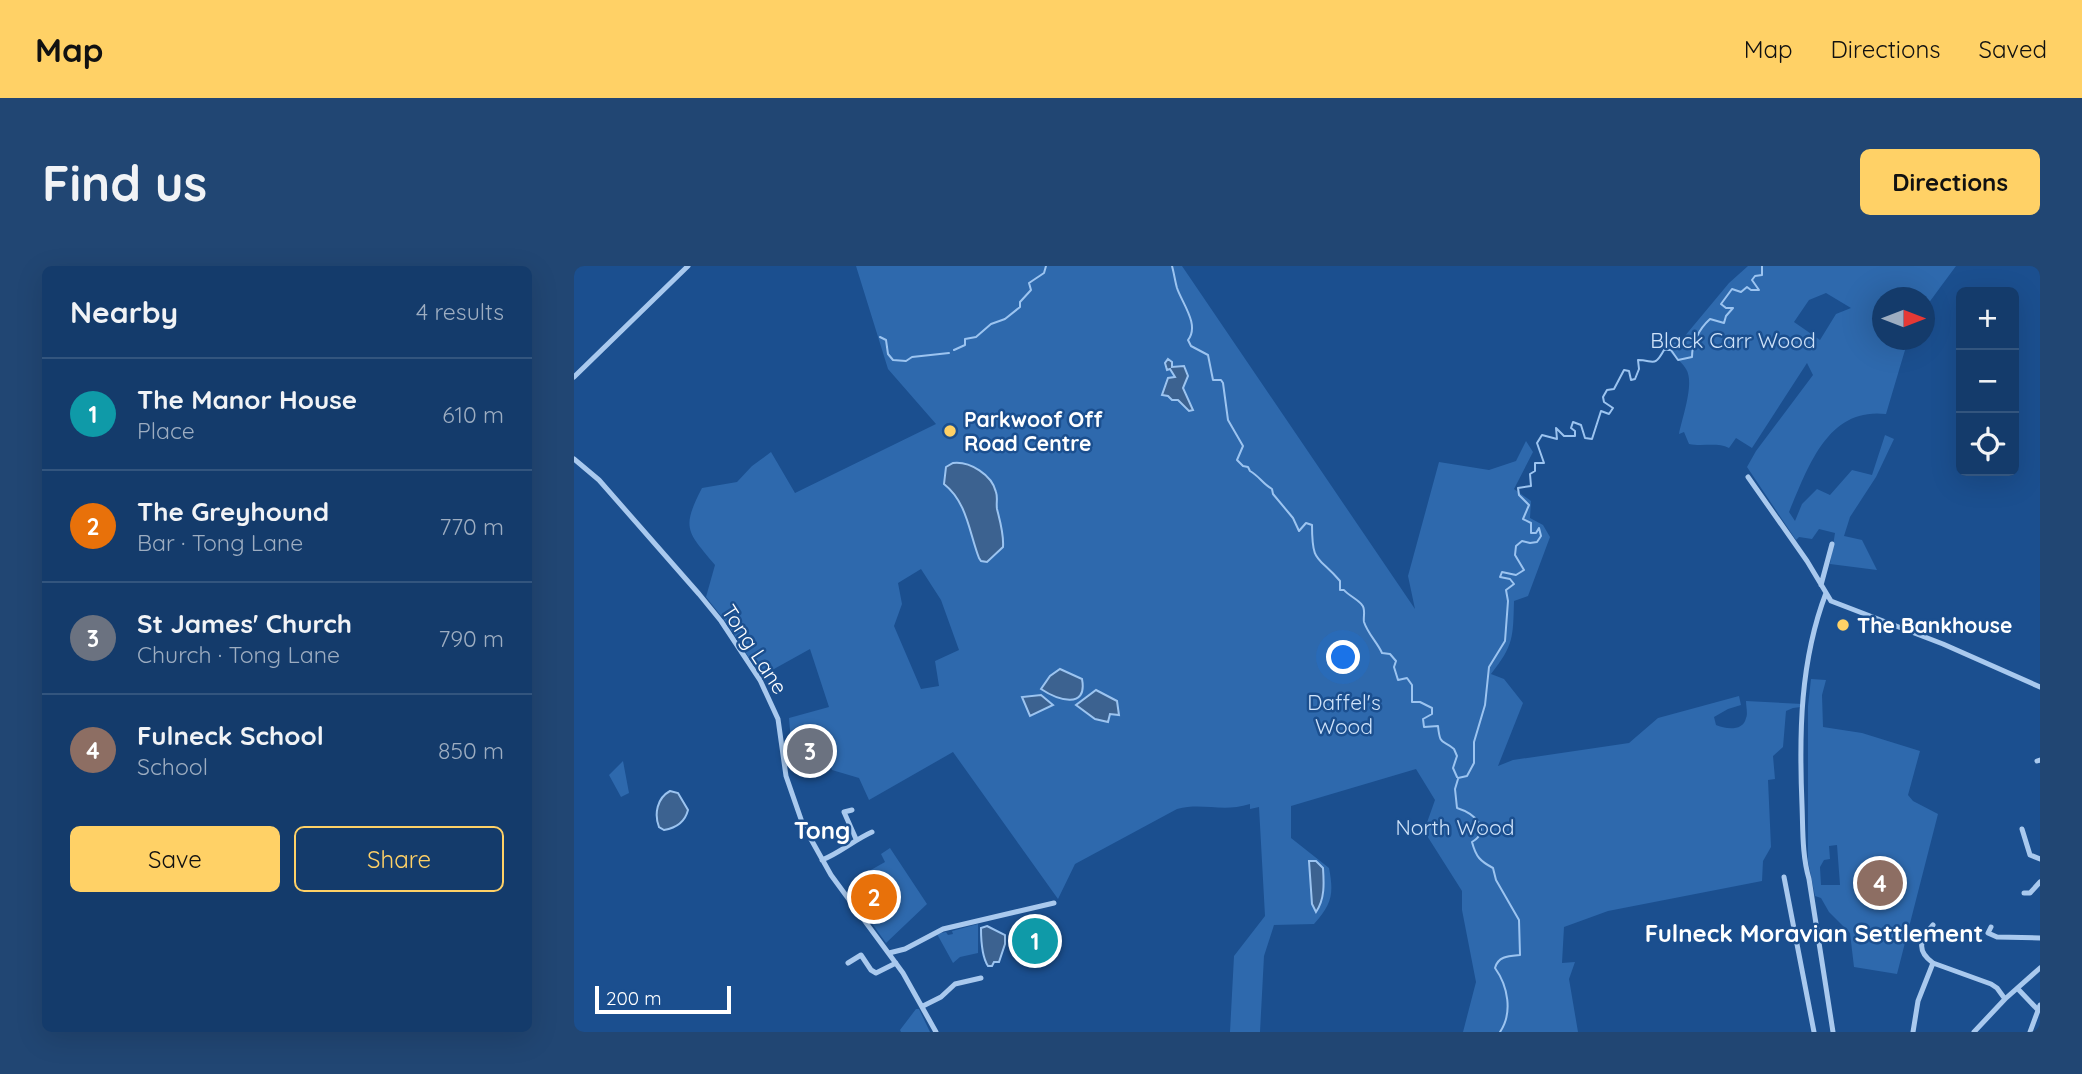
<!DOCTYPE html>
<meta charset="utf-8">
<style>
body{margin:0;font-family:Quicksand,sans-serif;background:#214673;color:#f1f3f6}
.controls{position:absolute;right:21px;top:21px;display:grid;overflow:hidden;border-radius:10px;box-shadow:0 7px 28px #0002}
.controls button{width:63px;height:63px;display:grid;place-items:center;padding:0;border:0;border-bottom:2px solid #33557e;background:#143b6b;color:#f1f3f6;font:35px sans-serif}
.compass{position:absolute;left:1298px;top:21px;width:63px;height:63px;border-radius:50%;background:#143b6b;box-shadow:0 7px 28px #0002;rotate:90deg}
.scale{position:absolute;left:21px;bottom:18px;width:136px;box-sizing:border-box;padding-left:7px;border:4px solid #fff;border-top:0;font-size:19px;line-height:24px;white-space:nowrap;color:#fff;-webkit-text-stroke:5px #1b4f8f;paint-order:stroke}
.you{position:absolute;left:770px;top:392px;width:24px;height:24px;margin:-18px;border:5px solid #fff;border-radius:50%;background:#1a73e8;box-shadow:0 0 0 10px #1a73e833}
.badge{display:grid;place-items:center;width:46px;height:46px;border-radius:50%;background:#ffd166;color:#fff;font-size:23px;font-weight:700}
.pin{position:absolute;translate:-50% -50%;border:4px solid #fff;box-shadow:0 2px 7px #0006}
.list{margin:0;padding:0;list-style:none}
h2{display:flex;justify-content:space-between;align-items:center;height:91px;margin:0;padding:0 28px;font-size:30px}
h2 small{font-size:23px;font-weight:400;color:#9dadc1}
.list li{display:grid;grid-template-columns:46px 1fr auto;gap:21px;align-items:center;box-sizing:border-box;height:112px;padding:0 28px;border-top:2px solid #33557e}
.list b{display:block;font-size:26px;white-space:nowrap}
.list p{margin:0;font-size:23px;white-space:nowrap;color:#9dadc1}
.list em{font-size:23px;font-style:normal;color:#9dadc1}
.actions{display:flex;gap:14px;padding:21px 28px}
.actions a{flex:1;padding:16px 0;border:2px solid #ffd166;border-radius:10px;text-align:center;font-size:24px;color:#ffd166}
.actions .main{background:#ffd166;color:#111}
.icon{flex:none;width:38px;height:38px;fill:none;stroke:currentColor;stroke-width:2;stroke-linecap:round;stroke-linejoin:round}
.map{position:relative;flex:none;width:1466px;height:766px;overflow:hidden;border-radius:10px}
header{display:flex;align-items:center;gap:42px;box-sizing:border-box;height:98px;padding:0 35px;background:#ffd166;color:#111}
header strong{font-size:33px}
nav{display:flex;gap:38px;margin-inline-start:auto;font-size:24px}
.intro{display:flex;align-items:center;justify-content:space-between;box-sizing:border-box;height:168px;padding:0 42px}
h1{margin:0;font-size:49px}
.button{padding:18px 32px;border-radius:10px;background:#ffd166;color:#111;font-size:24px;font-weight:700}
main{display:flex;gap:42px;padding:0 42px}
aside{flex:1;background:#143b6b;border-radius:10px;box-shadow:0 7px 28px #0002}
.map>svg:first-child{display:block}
.green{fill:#2e69ad;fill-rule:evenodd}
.water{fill:#3c6290;stroke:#9cc4f0;stroke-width:2}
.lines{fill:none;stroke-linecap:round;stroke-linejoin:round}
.stream{stroke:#9cc4f0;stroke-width:2}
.minor{stroke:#a9c9ee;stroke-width:5}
.poi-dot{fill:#ffd166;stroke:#1b4f8f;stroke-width:2.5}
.labels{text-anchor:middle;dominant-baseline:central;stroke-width:5;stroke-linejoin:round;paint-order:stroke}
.park-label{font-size:21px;fill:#cfe3fa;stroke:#1b4f8f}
.poi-label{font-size:21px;font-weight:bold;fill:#fff;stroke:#1b4f8f;text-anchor:start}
.street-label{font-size:21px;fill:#fff;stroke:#1b4f8f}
.quarter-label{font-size:24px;font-weight:bold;fill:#fff;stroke:#1b4f8f}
</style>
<header>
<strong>Map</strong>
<nav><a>Map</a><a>Directions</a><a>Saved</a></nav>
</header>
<div class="intro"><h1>Find us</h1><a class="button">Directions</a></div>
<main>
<aside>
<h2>Nearby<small>4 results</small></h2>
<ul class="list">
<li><span class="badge" style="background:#0f9aa8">1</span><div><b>The Manor House</b><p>Place</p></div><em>610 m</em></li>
<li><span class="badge" style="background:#e8710a">2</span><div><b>The Greyhound</b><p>Bar · Tong Lane</p></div><em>770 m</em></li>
<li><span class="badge" style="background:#6b7280">3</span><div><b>St James' Church</b><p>Church · Tong Lane</p></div><em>790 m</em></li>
<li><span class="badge" style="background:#8d6e63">4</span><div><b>Fulneck School</b><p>School</p></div><em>850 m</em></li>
</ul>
<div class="actions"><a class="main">Save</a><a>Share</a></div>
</aside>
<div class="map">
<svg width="1466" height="766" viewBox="0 0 1466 766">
<rect width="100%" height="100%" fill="#1b4f8f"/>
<path class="green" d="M282,0H608L841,343L834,310L865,196L915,204L942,195L952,175L959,186L940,223L957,235L956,252L969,259L976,271L954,330L940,335C939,371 940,379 917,408L930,413L949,437L924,500L939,494L1055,477L1084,452L1165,430L1167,439L1154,443L1140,451L1142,459C1151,463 1169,466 1172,452C1174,448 1172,440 1172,435L1228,438L1227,441L1219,442L1212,445L1209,481L1199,490L1201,513L1194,514L1197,581L1189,595L1188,615L1034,645L990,661L988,697L1001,696L995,713L1004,766H889L902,716L888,644V625L850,565L861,534L842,503L717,540V572L755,602C760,628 758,638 740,658L700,659L690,690L686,766H656L660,690L691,650L685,541L676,543V538C647,547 630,536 603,543L501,598L484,633L379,486L295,534L285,512L258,504L255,497L219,502L215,452L255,441L236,383L191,408L181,401L152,356L132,331L141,299C113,265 107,263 128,222L163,216L178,200L197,186L221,227L362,158L314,103ZM347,303L367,334L385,384L361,395L365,420L347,423L320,360L328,338L324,317Z
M1174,0H1382L1351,42L1350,32H1308V74H1334L1312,148C1253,141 1234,202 1215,246L1221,255L1228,238L1243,223L1256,229L1278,204L1298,209L1311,169L1320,173L1302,211L1276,251L1270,270L1288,274L1303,304L1256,298L1261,267L1245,263L1238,273L1225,271L1222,274L1173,201L1182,185L1239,109L1233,97L1178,182L1162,172L1155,182C1143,176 1128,181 1115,178L1110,166L1105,168C1108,152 1121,117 1112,103C1106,92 1095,90 1092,77L1108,76L1110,71L1155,17ZM1252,27L1277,42L1262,48L1246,74L1220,56L1235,34Z
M1237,413L1252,414L1248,429L1249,461L1288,467L1346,485L1334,529L1339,535L1364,548L1323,708L1280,701L1276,667L1255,646L1247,632L1241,630L1234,595V440ZM1263,579L1266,619H1247L1246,601L1250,594L1256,593L1255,580Z
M49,495L55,527L47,531L35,509Z
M316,582L353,638L312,677L294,652L303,645L290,629L288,609L311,596L307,588Z
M404,658V687L386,691L379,697L363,668L372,666L374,669L379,668L378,665Z
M342,743H345L356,766H327L326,764Z"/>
<path class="water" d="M594,93L598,96V101L610,100L614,110L609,122L619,144L615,145L604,134H598L594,130L588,129L594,112L601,111L596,103L593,104L591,97Z
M379,197C396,195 418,209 422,226C424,232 422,237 423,243C426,255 430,268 429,281L413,296L407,295L405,292C395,266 393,236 370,218L372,201Z
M486,403L508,413C514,445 482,433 467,423L476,410Z
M522,424L543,435L545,449L536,448L534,456L521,453L502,439Z
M467,429L479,439L456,450L448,431Z
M96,525L104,527L114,544C111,556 102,562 90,564L85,561C80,548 83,532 96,525Z
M735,595H742L749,602C750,617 751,633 742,646L738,638Z
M413,660L431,669V678L425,696H420L418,700H414C408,691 407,673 407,662Z"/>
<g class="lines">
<path class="stream" d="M598,0C600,7 601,15 603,22C608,37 626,59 614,74L617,80L634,89L639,114H647L649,117L654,154L669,180L663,194L669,200L674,201L676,205C685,210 689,218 698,223L699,228L719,252L725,265L732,257L738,259C738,299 744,289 766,315V324H770C774,329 786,335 788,339C792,343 789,351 790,356C794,368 803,376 808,387L816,388L822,395L820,401L824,414L833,412L838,419V436H846L858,442V448L849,453L850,461L864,460C866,480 868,473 880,483L883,490L879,502L883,511
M306,71L312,74L314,88L319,94L332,95L338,91L375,87
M380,84L391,79V73L402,71L417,58L431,53L446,41V36L457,24L455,17L470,7L472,0
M884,512L893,510L900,497V476L911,439L915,401L931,375L934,335L932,324L940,318L936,313L926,311L928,306L942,309L950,304L941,289L942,280L948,275L956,277L963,276L967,270L965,262L962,267H957V257L949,253L955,239L945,229L944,222L957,220L956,208L961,205V197H970L963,177L968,169L983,173L982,162L990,170H1001V165L997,162L999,156L1007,159L1011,172L1018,173L1027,145L1035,148L1039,142L1030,136L1029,131L1033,124L1040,123L1050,104L1055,105L1057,114L1061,113L1065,103L1064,94C1080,94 1080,102 1090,84H1097L1104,94L1118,91C1118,77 1125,63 1136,53L1150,57L1152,50L1159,42H1152L1147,38L1158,23L1167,26L1173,21L1177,24H1185L1178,14L1181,10L1188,9V0
M884,513L881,523L883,542C899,547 919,563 898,576C902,591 906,595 919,602L922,614L945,654L946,689C935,690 924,690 921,702C934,720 939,747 926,766"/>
<path class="minor" d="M0,111L114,0
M0,193L25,214L125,328L147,355L186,414L204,453L212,510L229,559L257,609L329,707L362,766
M1174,211L1233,295L1257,335L1369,378L1466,421
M1247,319L1258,278
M1252,327C1226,395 1225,467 1228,539C1229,564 1228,589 1235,613L1259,766
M1463,495L1466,494
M278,544L270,546L282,573
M1448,563L1456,589L1466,593
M248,594C266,587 280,574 298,566
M1210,611L1240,766
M1450,627H1456L1466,616
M1359,659C1347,673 1341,684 1359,697L1417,718L1423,722L1431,733
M1417,661L1414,667L1423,671L1466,672
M315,687L331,683L369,663L480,637
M274,697L287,689L297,704L302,707L322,697
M1444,723L1464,744
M349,740L367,731L381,718L407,712
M1339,766L1344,735L1359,697
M1400,766L1431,733L1466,702
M1456,766L1466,739"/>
</g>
<g class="poi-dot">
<circle cx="376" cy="165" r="7"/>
<circle cx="1269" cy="359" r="7"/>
</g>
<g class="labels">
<g class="park-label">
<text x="1159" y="74">Black Carr Wood</text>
<text x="770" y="436">Daffel's<tspan x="770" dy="24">Wood</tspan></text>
<text x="881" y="561">North Wood</text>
</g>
<g class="poi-label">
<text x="390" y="153">Parkwoof Off<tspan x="390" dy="24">Road Centre</tspan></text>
<text x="1283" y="359">The Bankhouse</text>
</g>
<g class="street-label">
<text transform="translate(181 383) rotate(57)">Tong Lane</text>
</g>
<g class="quarter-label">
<text x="248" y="564">Tong</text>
<text x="1240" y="667">Fulneck Moravian Settlement</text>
</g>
</g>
</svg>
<div class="controls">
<button>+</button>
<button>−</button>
<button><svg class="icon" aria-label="locate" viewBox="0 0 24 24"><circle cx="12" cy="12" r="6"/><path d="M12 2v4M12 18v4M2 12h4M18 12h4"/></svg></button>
</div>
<svg class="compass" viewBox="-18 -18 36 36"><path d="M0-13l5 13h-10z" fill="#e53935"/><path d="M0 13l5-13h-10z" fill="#9dadc1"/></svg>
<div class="scale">200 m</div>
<div class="you"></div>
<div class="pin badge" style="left:461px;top:675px;background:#0f9aa8">1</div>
<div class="pin badge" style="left:300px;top:631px;background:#e8710a">2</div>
<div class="pin badge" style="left:236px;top:485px;background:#6b7280">3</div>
<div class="pin badge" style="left:1306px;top:617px;background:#8d6e63">4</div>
</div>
</main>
